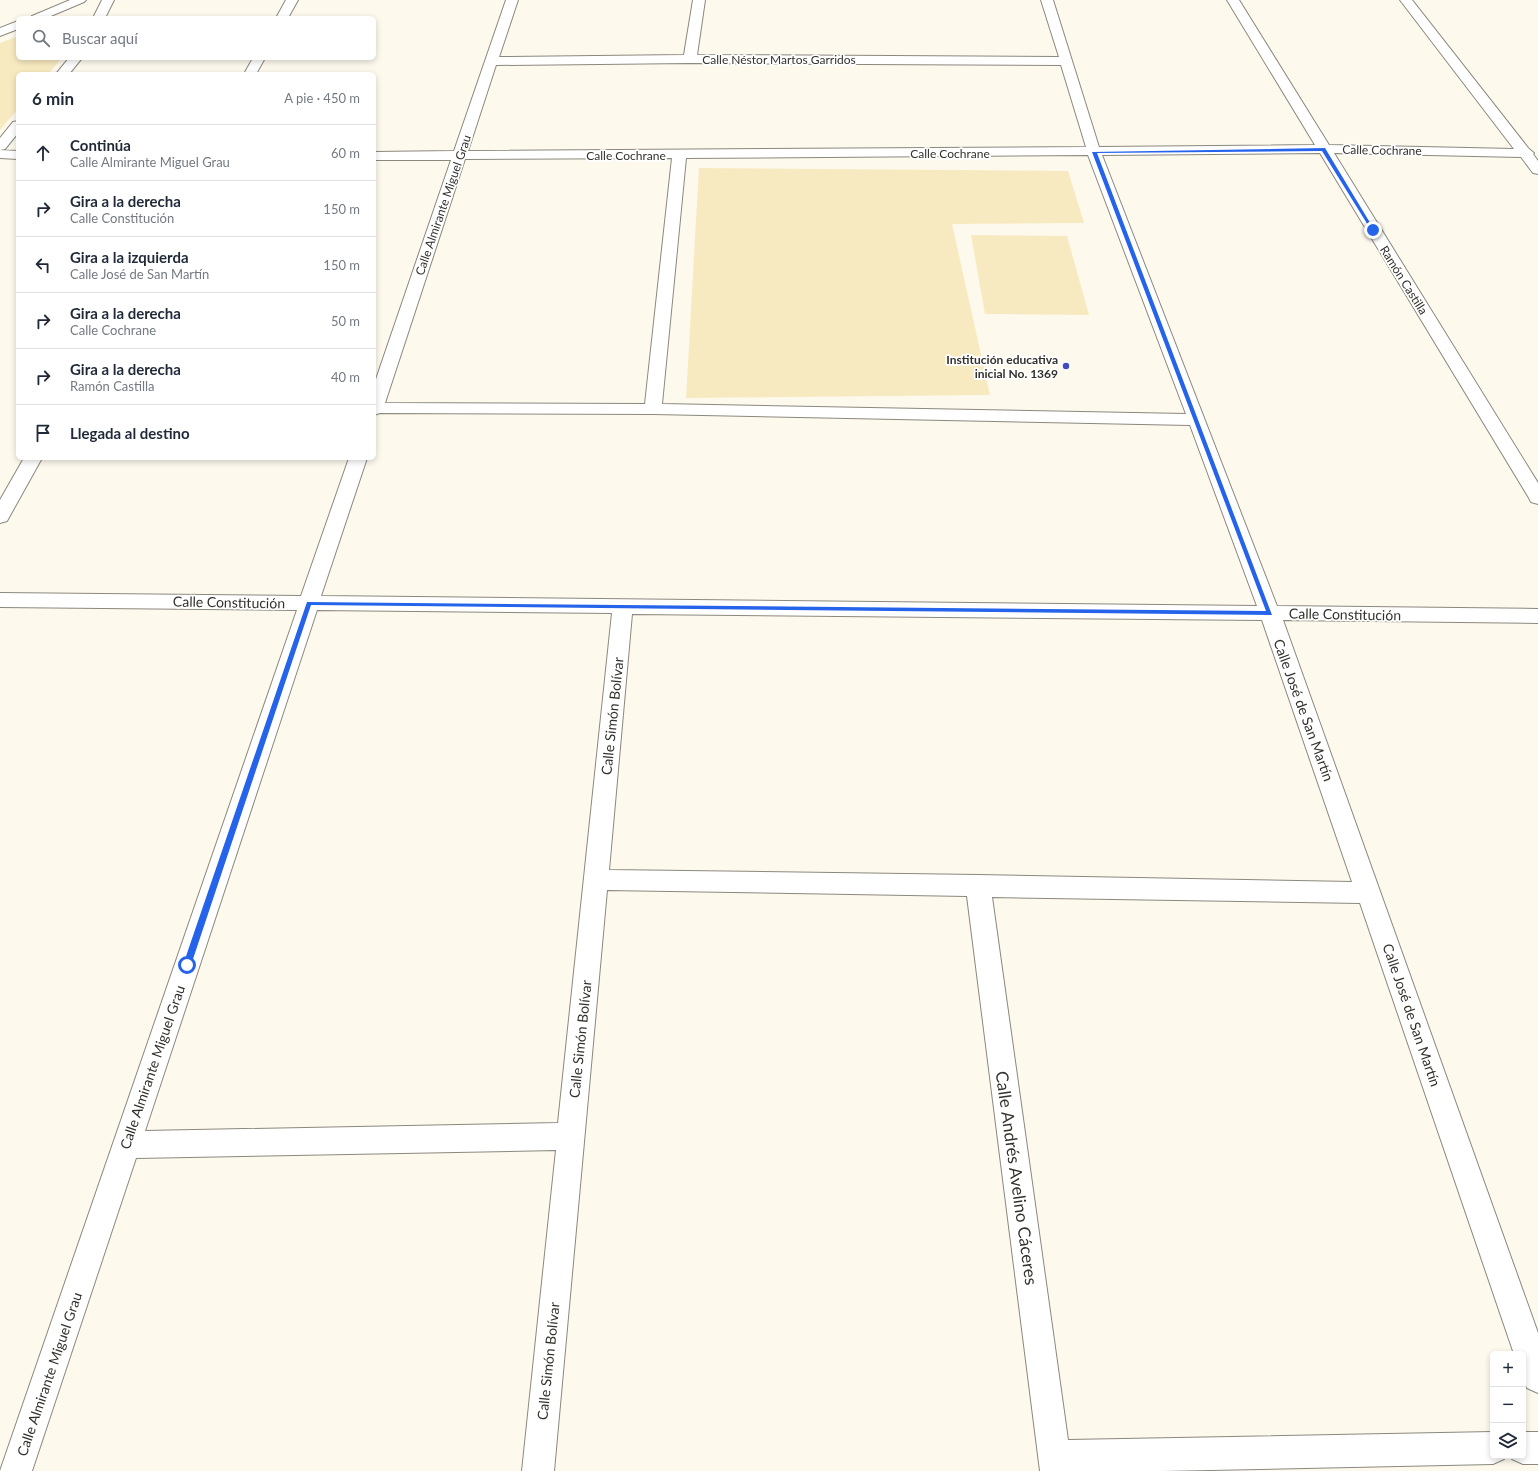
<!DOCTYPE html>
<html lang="es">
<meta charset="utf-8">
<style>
body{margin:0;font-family:Lato,sans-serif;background:#f2f2f3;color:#1f2937}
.controls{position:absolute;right:12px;bottom:12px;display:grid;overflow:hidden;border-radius:6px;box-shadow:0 2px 6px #0003}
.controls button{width:36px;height:36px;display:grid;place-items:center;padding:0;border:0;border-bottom:1px solid #e0e1e3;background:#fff;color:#1f2937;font:20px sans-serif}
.stop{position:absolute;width:12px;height:12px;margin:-9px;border:3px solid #2563eb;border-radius:50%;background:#fff}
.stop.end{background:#2563eb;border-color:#fff;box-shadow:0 1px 4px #0008}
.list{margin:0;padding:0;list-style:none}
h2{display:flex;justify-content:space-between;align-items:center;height:52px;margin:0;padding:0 16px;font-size:17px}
h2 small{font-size:13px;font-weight:400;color:#747a83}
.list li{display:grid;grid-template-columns:26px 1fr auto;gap:12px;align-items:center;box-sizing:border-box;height:56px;padding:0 16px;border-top:1px solid #e0e1e3}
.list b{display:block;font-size:15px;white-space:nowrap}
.list p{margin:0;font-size:13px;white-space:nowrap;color:#747a83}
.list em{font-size:13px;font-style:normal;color:#747a83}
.icon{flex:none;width:22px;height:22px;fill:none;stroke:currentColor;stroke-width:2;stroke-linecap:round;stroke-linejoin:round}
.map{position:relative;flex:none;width:1538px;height:1471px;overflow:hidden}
.search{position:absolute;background:#fff;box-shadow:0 2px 6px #0003;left:16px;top:16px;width:360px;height:44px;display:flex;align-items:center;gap:10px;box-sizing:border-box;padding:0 14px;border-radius:6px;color:#747a83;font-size:15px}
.panel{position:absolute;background:#fff;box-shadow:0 2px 6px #0003;left:16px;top:72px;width:360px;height:388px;border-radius:6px}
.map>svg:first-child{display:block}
.green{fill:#f8eac0}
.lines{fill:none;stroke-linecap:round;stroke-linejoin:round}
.minor-casing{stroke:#8b887d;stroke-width:2}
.minor{fill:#fff;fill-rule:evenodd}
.route{fill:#2563eb}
.poi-dot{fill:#424bbf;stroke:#fff;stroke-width:1.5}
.labels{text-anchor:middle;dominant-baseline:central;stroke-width:3.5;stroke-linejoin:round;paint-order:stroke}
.far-street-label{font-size:12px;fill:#32312c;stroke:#fff}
.far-poi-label{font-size:12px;font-weight:bold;fill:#32312c;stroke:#fff;text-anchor:end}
.street-label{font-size:14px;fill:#32312c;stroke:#fff}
.near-street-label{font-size:17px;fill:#32312c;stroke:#fff}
</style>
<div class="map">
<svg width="1538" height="1471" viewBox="0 0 1538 1471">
<rect width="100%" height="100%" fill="#fdf9ed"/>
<path class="green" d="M18,36V58H62L48,74H18V109L0,130V43Z
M699,168L1068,171L1084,223L952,224L990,395L686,398Z
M971,235L1067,236L1089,315L985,314Z"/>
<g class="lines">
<defs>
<path id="minor" d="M70,0H86L84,2L46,18H30L32,16Z
M102,0H114L105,18H93Z
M286,0H298L288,18H276Z
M506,0H518L499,57L684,55L693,0H705L697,55L1059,57L1041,0H1053L1099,147L1315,145L1227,0H1239L1329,145L1514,149L1400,0H1412L1529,149L1534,153L1533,154L1538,161V174L1533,173L1521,157L1334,153L1538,483V504L1531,502L1529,498L1320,153L1102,155L1277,606L1538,609V623L1283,620L1538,1333V1393L1527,1388L1523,1379V1354H1514L1360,903L992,897L1068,1440L1493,1432V1456H1506L1504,1459L1493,1464L1162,1471H1040L967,896L607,890L554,1471H522L556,1150L136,1158L32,1471H0L297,610L0,607V593L301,596L349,458H367L321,596L1257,606L1190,425L653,414L380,413L374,415V385L451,160H374V152L454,151ZM690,63L1061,65L1086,147L468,151L496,65ZM1088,155L1186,414L662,404L686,158ZM672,158L645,404L385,403L465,159ZM317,610L612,613L558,1123L145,1131ZM632,614L1262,620L1352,882L978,875L609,870Z
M18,21V29L0,36V28Z
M69,58H82L69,74H56Z
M253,58H265L256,74H244Z
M18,121V133L5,149L0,150L18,151V159L0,158V138L13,122Z
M24,458H42L7,521L0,523V500Z
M1523,1432H1538V1464H1523L1512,1459L1510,1456H1523Z"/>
</defs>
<use href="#minor" class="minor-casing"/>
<use href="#minor" class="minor"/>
</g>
<path class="route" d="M1325,148L1375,231L1371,230L1322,151L1097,153L1272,615L311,605L191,965L187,968L184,967L183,965L307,602L1266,611L1092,152Z"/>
<circle class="poi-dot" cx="1066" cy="366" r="4"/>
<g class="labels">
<g class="far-street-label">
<text x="779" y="59">Calle Néstor Martos Garridos</text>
<text transform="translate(1382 150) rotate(1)">Calle Cochrane</text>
<text x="950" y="153">Calle Cochrane</text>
<text x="626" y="155">Calle Cochrane</text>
<text transform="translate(443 205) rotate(-71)">Calle Almirante Miguel Grau</text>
<text transform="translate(1404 280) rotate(58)">Ramón Castilla</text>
</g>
<g class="far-poi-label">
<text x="1058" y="359">Institución educativa<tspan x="1058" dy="14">inicial No. 1369</tspan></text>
</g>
<g class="street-label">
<text transform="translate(229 602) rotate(1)">Calle Constitución</text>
<text transform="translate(1345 614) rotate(1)">Calle Constitución</text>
<text transform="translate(1304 710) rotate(70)">Calle José de San Martín</text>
<text transform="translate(612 716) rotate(-84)">Calle Simón Bolívar</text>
<text transform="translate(1412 1015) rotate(71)">Calle José de San Martín</text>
<text transform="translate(580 1039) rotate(-84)">Calle Simón Bolívar</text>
<text transform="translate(152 1067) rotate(-71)">Calle Almirante Miguel Grau</text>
<text transform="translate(548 1361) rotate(-84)">Calle Simón Bolívar</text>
<text transform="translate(49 1374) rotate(-71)">Calle Almirante Miguel Grau</text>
</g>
<g class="near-street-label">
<text transform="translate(1017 1178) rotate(82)">Calle Andrés Avelino Cáceres</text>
</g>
</g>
</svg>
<div class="controls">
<button>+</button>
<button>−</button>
<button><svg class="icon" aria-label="layers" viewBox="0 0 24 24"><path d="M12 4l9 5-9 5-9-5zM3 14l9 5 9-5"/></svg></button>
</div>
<div class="stop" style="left:187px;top:965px"></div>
<div class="stop end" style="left:1373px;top:230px"></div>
<div class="search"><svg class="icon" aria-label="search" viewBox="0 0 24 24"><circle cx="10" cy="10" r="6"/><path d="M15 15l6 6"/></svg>Buscar aquí</div>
<section class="panel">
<h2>6 min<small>A pie · 450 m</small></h2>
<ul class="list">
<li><svg class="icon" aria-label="ahead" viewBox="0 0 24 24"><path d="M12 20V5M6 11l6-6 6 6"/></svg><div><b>Continúa</b><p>Calle Almirante Miguel Grau</p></div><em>60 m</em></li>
<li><svg class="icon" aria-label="right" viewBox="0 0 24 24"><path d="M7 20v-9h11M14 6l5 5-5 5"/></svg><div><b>Gira a la derecha</b><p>Calle Constitución</p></div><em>150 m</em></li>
<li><svg class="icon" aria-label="left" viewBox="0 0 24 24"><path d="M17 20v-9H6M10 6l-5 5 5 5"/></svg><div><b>Gira a la izquierda</b><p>Calle José de San Martín</p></div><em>150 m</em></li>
<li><svg class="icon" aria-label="right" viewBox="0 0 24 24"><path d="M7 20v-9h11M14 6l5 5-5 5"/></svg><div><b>Gira a la derecha</b><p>Calle Cochrane</p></div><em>50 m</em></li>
<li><svg class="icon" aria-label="right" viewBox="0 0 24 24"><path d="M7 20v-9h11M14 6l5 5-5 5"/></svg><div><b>Gira a la derecha</b><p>Ramón Castilla</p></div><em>40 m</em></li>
<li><svg class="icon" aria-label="arrive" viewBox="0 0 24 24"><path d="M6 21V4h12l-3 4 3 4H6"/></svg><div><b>Llegada al destino</b></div></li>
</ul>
</section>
</div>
